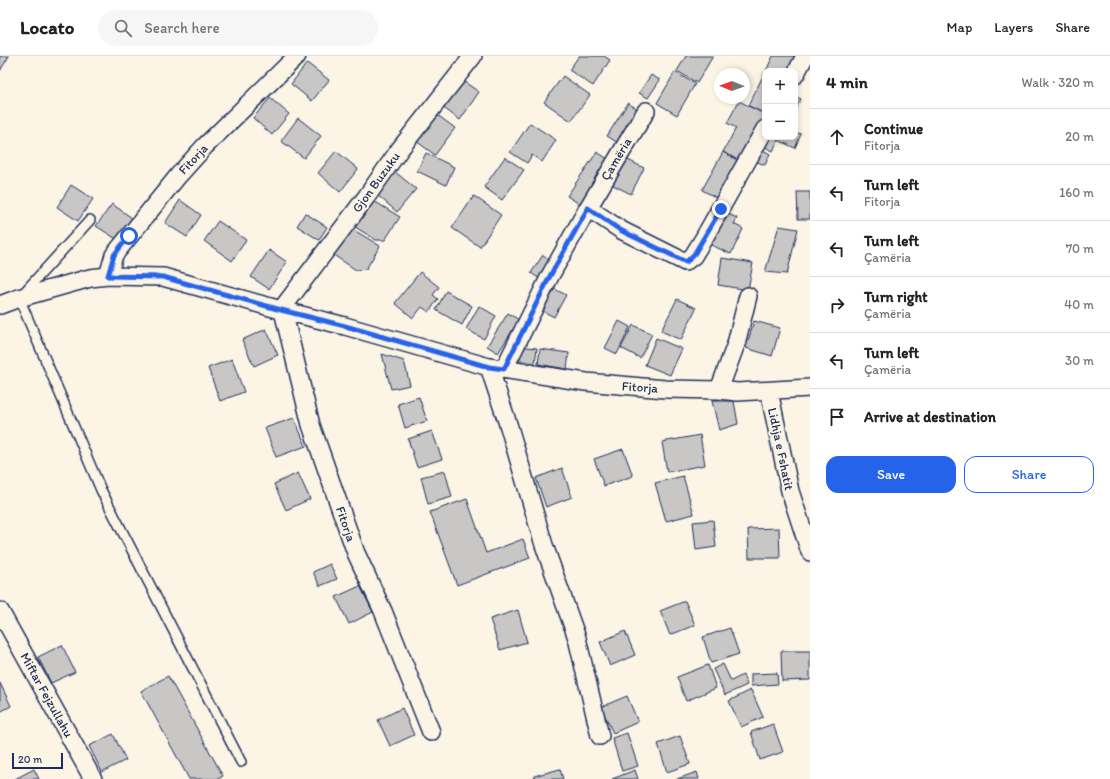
<!DOCTYPE html>
<meta charset="utf-8">
<style>
body{margin:0;font-family:Itim,sans-serif;background:#f6f6f6;color:#222}
.controls{position:absolute;right:12px;top:12px;display:grid;overflow:hidden;border-radius:8px;box-shadow:0 2px 6px #0003}
.controls button{width:36px;height:36px;display:grid;place-items:center;padding:0;border:0;border-bottom:1px solid #e0e0e0;background:#fff;color:#222;font:20px sans-serif}
.compass{position:absolute;left:714px;top:12px;width:36px;height:36px;border-radius:50%;background:#fff;box-shadow:0 2px 6px #0003;rotate:271deg}
.scale{position:absolute;left:12px;bottom:10px;width:51px;box-sizing:border-box;padding-left:4px;border:2px solid #1b2f5e;border-top:0;font-size:11px;line-height:14px;white-space:nowrap;color:#1b2f5e;-webkit-text-stroke:3px #fcf5e5;paint-order:stroke}
.stop{position:absolute;width:12px;height:12px;margin:-9px;border:3px solid #2563eb;border-radius:50%;background:#fff}
.stop.end{background:#2563eb;border-color:#fff;box-shadow:0 1px 4px #0008}
.list{margin:0;padding:0;list-style:none}
h2{display:flex;justify-content:space-between;align-items:center;height:52px;margin:0;padding:0 16px;font-size:17px}
h2 small{font-size:13px;font-weight:400;color:#767676}
.list li{display:grid;grid-template-columns:26px 1fr auto;gap:12px;align-items:center;box-sizing:border-box;height:56px;padding:0 16px;border-top:1px solid #e0e0e0}
.list b{display:block;font-size:15px;white-space:nowrap}
.list p{margin:0;font-size:13px;white-space:nowrap;color:#767676}
.list em{font-size:13px;font-style:normal;color:#767676}
.actions{display:flex;gap:8px;padding:12px 16px}
.actions a{flex:1;padding:9px 0;border:1px solid #2563eb;border-radius:12px;text-align:center;font-size:14px;color:#2563eb}
.actions .main{background:#2563eb;color:#fff}
.icon{flex:none;width:22px;height:22px;fill:none;stroke:currentColor;stroke-width:2;stroke-linecap:round;stroke-linejoin:round}
.map{position:relative;flex:none;width:810px;height:723px;overflow:hidden}
header{display:flex;align-items:center;gap:24px;box-sizing:border-box;height:56px;padding:0 20px;background:#fff;border-bottom:1px solid #e0e0e0}
header strong{font-size:19px}
nav{display:flex;gap:22px;margin-inline-start:auto;font-size:14px}
.search{width:280px;height:36px;background:#f6f6f6;display:flex;align-items:center;gap:10px;box-sizing:border-box;padding:0 14px;border-radius:22px;color:#767676;font-size:15px}
main{display:flex}
aside{flex:1;background:#fff}
.map>svg:first-child{display:block}
.building{fill:#c8c7c6;stroke:#1b2f5e}
.lines{fill:none;stroke-linecap:round;stroke-linejoin:round}
.lane-casing{stroke:#1b2f5e;stroke-width:12}
.street-casing{stroke:#1b2f5e;stroke-width:20}
.lane{stroke:#fcf5e5;stroke-width:9}
.street{stroke:#fcf5e5;stroke-width:17}
.route{stroke:#2563eb;stroke-width:5}
.labels{text-anchor:middle;dominant-baseline:central;stroke-width:4;stroke-linejoin:round;paint-order:stroke}
.street-label{font-size:13px;fill:#1b2f5e;stroke:#fcf5e5}
</style>
<header>
<strong>Locato</strong>
<div class="search"><svg class="icon" aria-label="search" viewBox="0 0 24 24"><circle cx="10" cy="10" r="6"/><path d="M15 15l6 6"/></svg>Search here</div>
<nav><a>Map</a><a>Layers</a><a>Share</a></nav>
</header>
<main>
<div class="map">
<svg width="810" height="723" viewBox="0 0 810 723">
<rect width="100%" height="100%" fill="#fcf5e5"/>
<filter id="ink" filterUnits="userSpaceOnUse"><feTurbulence type="fractalNoise" baseFrequency=".025" numOctaves="2"/><feDisplacementMap in="SourceGraphic" scale="8" xChannelSelector="R" yChannelSelector="G"/><feConvolveMatrix kernelMatrix="1 2 1 2 8 2 1 2 1" color-interpolation-filters="sRGB"/></filter>
<g filter="url(#ink)">
<path class="building" d="M0,0H9L0,15Z
M579,0H604L610,4L593,30L569,14Z
M686,0H713L697,27L677,15Z
M773,0H796L788,15H766Z
M307,7L329,24L312,45L291,28Z
M675,16L695,28L677,59L657,47Z
M765,16V58L748,50Z
M651,19L660,24L648,42L639,37Z
M563,20L590,39L571,65L544,46Z
M460,23L479,36L460,64L441,50Z
M795,40L801,43L795,54Z
M270,42L289,58L272,79L253,62Z
M739,45L765,58V61L741,106L723,96L736,72L727,67Z
M628,47L639,54L618,87L607,80Z
M436,58L455,72L435,99L416,85Z
M298,62L321,80L304,102L281,85Z
M530,67L556,84L542,106L532,99L527,107L510,96Z
M795,76L801,78L795,92L778,84L773,95L765,91L769,81H795Z
M761,93L770,98L765,109L755,105Z
M336,95L358,113L340,136L318,117Z
M597,96L611,105L581,149L567,140Z
M723,96L741,106L719,143L702,134Z
M426,97L454,111L446,129L417,115Z
M505,101L524,114L502,144L484,131Z
M624,102L644,112L631,138L611,128Z
M394,115L416,133L397,156L375,137Z
M71,129L93,143L78,165L57,151Z
M797,136H810V163H798Z
M474,140L501,159L480,191L452,172Z
M369,142L400,161L385,184H376L352,169Z
M180,144L201,159L187,181L165,167Z
M112,148L132,162L118,184L96,170Z
M305,157L327,171L319,184L297,170Z
M726,157L737,162L734,168L743,173L731,198L711,189Z
M218,165L246,184L232,205L204,185Z
M779,170L798,173L787,218L765,216Z
M349,171L380,190L366,213L356,214L332,198Z
M269,194L287,206L269,233L251,221Z
M543,199L552,205L540,223L531,217Z
M722,202L753,207L748,234L718,229Z
M420,216L439,231L433,239L438,243L429,256L422,251L413,262L395,247Z
M551,231L566,239L554,261L539,253Z
M446,235L472,250L462,269L436,254Z
M677,243L696,252L681,284L661,275Z
M479,250L496,260L484,283L466,273Z
M508,257L519,264L498,297L487,290Z
M619,265L630,271L617,298L605,292Z
M754,265L780,272L772,300L746,292Z
M633,269L652,278L640,302L621,292Z
M266,273L278,299L254,310L242,284Z
M656,282L682,293L670,319L645,309Z
M517,290L537,292L535,307L515,304Z
M540,293L569,297L567,313L538,308Z
M382,298L404,305L410,329L391,333Z
M232,303L244,336L220,345L208,312Z
M419,341L427,365L405,372L398,348Z
M712,345H734L738,368L719,374Z
M294,362L306,390L276,401L265,372Z
M432,375L442,403L417,411L408,383Z
M700,379L705,409L667,416L662,386Z
M623,393L633,420L604,430L594,403Z
M562,412L572,441L546,451L536,422Z
M445,415L452,441L428,448L421,421Z
M298,417L310,443L286,454L274,428Z
M683,420L694,458L666,465L655,427Z
M467,443L486,497L523,483L530,502L457,529L430,456Z
M713,464L716,491L696,494L693,466Z
M779,472L780,502H749L748,473Z
M330,508L337,523L320,530L313,516Z
M360,530L373,556L349,568L336,541Z
M685,545L695,569L670,579L660,555Z
M518,554L527,586L500,594L490,563Z
M730,572L739,598L711,607L703,581Z
M625,575L635,599L610,610L600,586Z
M62,589L75,616L51,627L38,601Z
M781,595H810V624L782,625Z
M723,608L731,625L743,619L747,629L725,639L713,613Z
M708,609L716,632L686,645L677,621Z
M777,617L778,628L751,630V618Z
M168,620L223,720L218,723H189L141,635Z
M0,627L11,650L0,656Z
M751,634L763,661L741,671L729,645Z
M627,640L638,666L613,677L601,651Z
M402,652L414,679L390,690L378,664Z
M773,668L783,696L760,704L751,676Z
M627,677L638,710L622,715L612,682Z
M113,678L126,704L102,716L89,690Z
M680,680L690,708L667,716L658,688Z
M34,713L39,723H15Z
M560,713L563,723H535L534,720Z
M635,714L638,723H612Z
M697,716L699,723H677Z"/>
<g class="lines">
<defs>
<path id="lane" d="M90,164L19,242L101,434L241,706"/>
<path id="street" d="M795,19L805,0
M646,55L588,152L621,174L685,206L693,200L704,182L765,73
M108,220L114,199L178,120L205,90L297,0
M0,249L19,242L90,222L108,220L163,221L281,254L345,270L489,311L586,326L665,333L719,334L737,336L810,332
M281,254L284,259L311,369L356,497L383,555L431,676
M281,254L367,140L400,93L473,0
M489,311L509,371L544,489L577,582L600,680
M504,313L550,220L588,152
M719,334L736,288L748,240
M769,335L790,435L810,496
M0,555L93,723"/>
</defs>
<use href="#lane" class="lane-casing"/>
<use href="#street" class="street-casing"/>
<use href="#lane" class="lane"/>
<use href="#street" class="street"/>
</g>
</g>
<g class="lines" filter="url(#ink)">
<path class="route" d="M129,180L114,199L108,220L163,221L281,254L345,270L489,311L504,313L550,220L588,152L620,174L686,206L693,200L721,153"/>
</g>
<g class="labels">
<g class="street-label">
<text transform="translate(193 103) rotate(-47)">Fitorja</text>
<text transform="translate(616 103) rotate(-59)">Çamëria</text>
<text transform="translate(376 126) rotate(-54)">Gjon Buzuku</text>
<text transform="translate(640 331) rotate(4)">Fitorja</text>
<text transform="translate(781 393) rotate(78)">Lidhja e Fshatit</text>
<text transform="translate(346 468) rotate(71)">Fitorja</text>
<text transform="translate(47 639) rotate(61)">Miftar Fejzullahu</text>
</g>
</g>
</svg>
<div class="controls">
<button>+</button>
<button>−</button>
</div>
<svg class="compass" viewBox="-18 -18 36 36"><path d="M0-13l5 13h-10z" fill="#e53935"/><path d="M0 13l5-13h-10z" fill="#767676"/></svg>
<div class="scale">20 m</div>
<div class="stop" style="left:129px;top:180px"></div>
<div class="stop end" style="left:721px;top:153px"></div>
</div>
<aside>
<h2>4 min<small>Walk · 320 m</small></h2>
<ul class="list">
<li><svg class="icon" aria-label="ahead" viewBox="0 0 24 24"><path d="M12 20V5M6 11l6-6 6 6"/></svg><div><b>Continue</b><p>Fitorja</p></div><em>20 m</em></li>
<li><svg class="icon" aria-label="left" viewBox="0 0 24 24"><path d="M17 20v-9H6M10 6l-5 5 5 5"/></svg><div><b>Turn left</b><p>Fitorja</p></div><em>160 m</em></li>
<li><svg class="icon" aria-label="left" viewBox="0 0 24 24"><path d="M17 20v-9H6M10 6l-5 5 5 5"/></svg><div><b>Turn left</b><p>Çamëria</p></div><em>70 m</em></li>
<li><svg class="icon" aria-label="right" viewBox="0 0 24 24"><path d="M7 20v-9h11M14 6l5 5-5 5"/></svg><div><b>Turn right</b><p>Çamëria</p></div><em>40 m</em></li>
<li><svg class="icon" aria-label="left" viewBox="0 0 24 24"><path d="M17 20v-9H6M10 6l-5 5 5 5"/></svg><div><b>Turn left</b><p>Çamëria</p></div><em>30 m</em></li>
<li><svg class="icon" aria-label="arrive" viewBox="0 0 24 24"><path d="M6 21V4h12l-3 4 3 4H6"/></svg><div><b>Arrive at destination</b></div></li>
</ul>
<div class="actions"><a class="main">Save</a><a>Share</a></div>
</aside>
</main>
